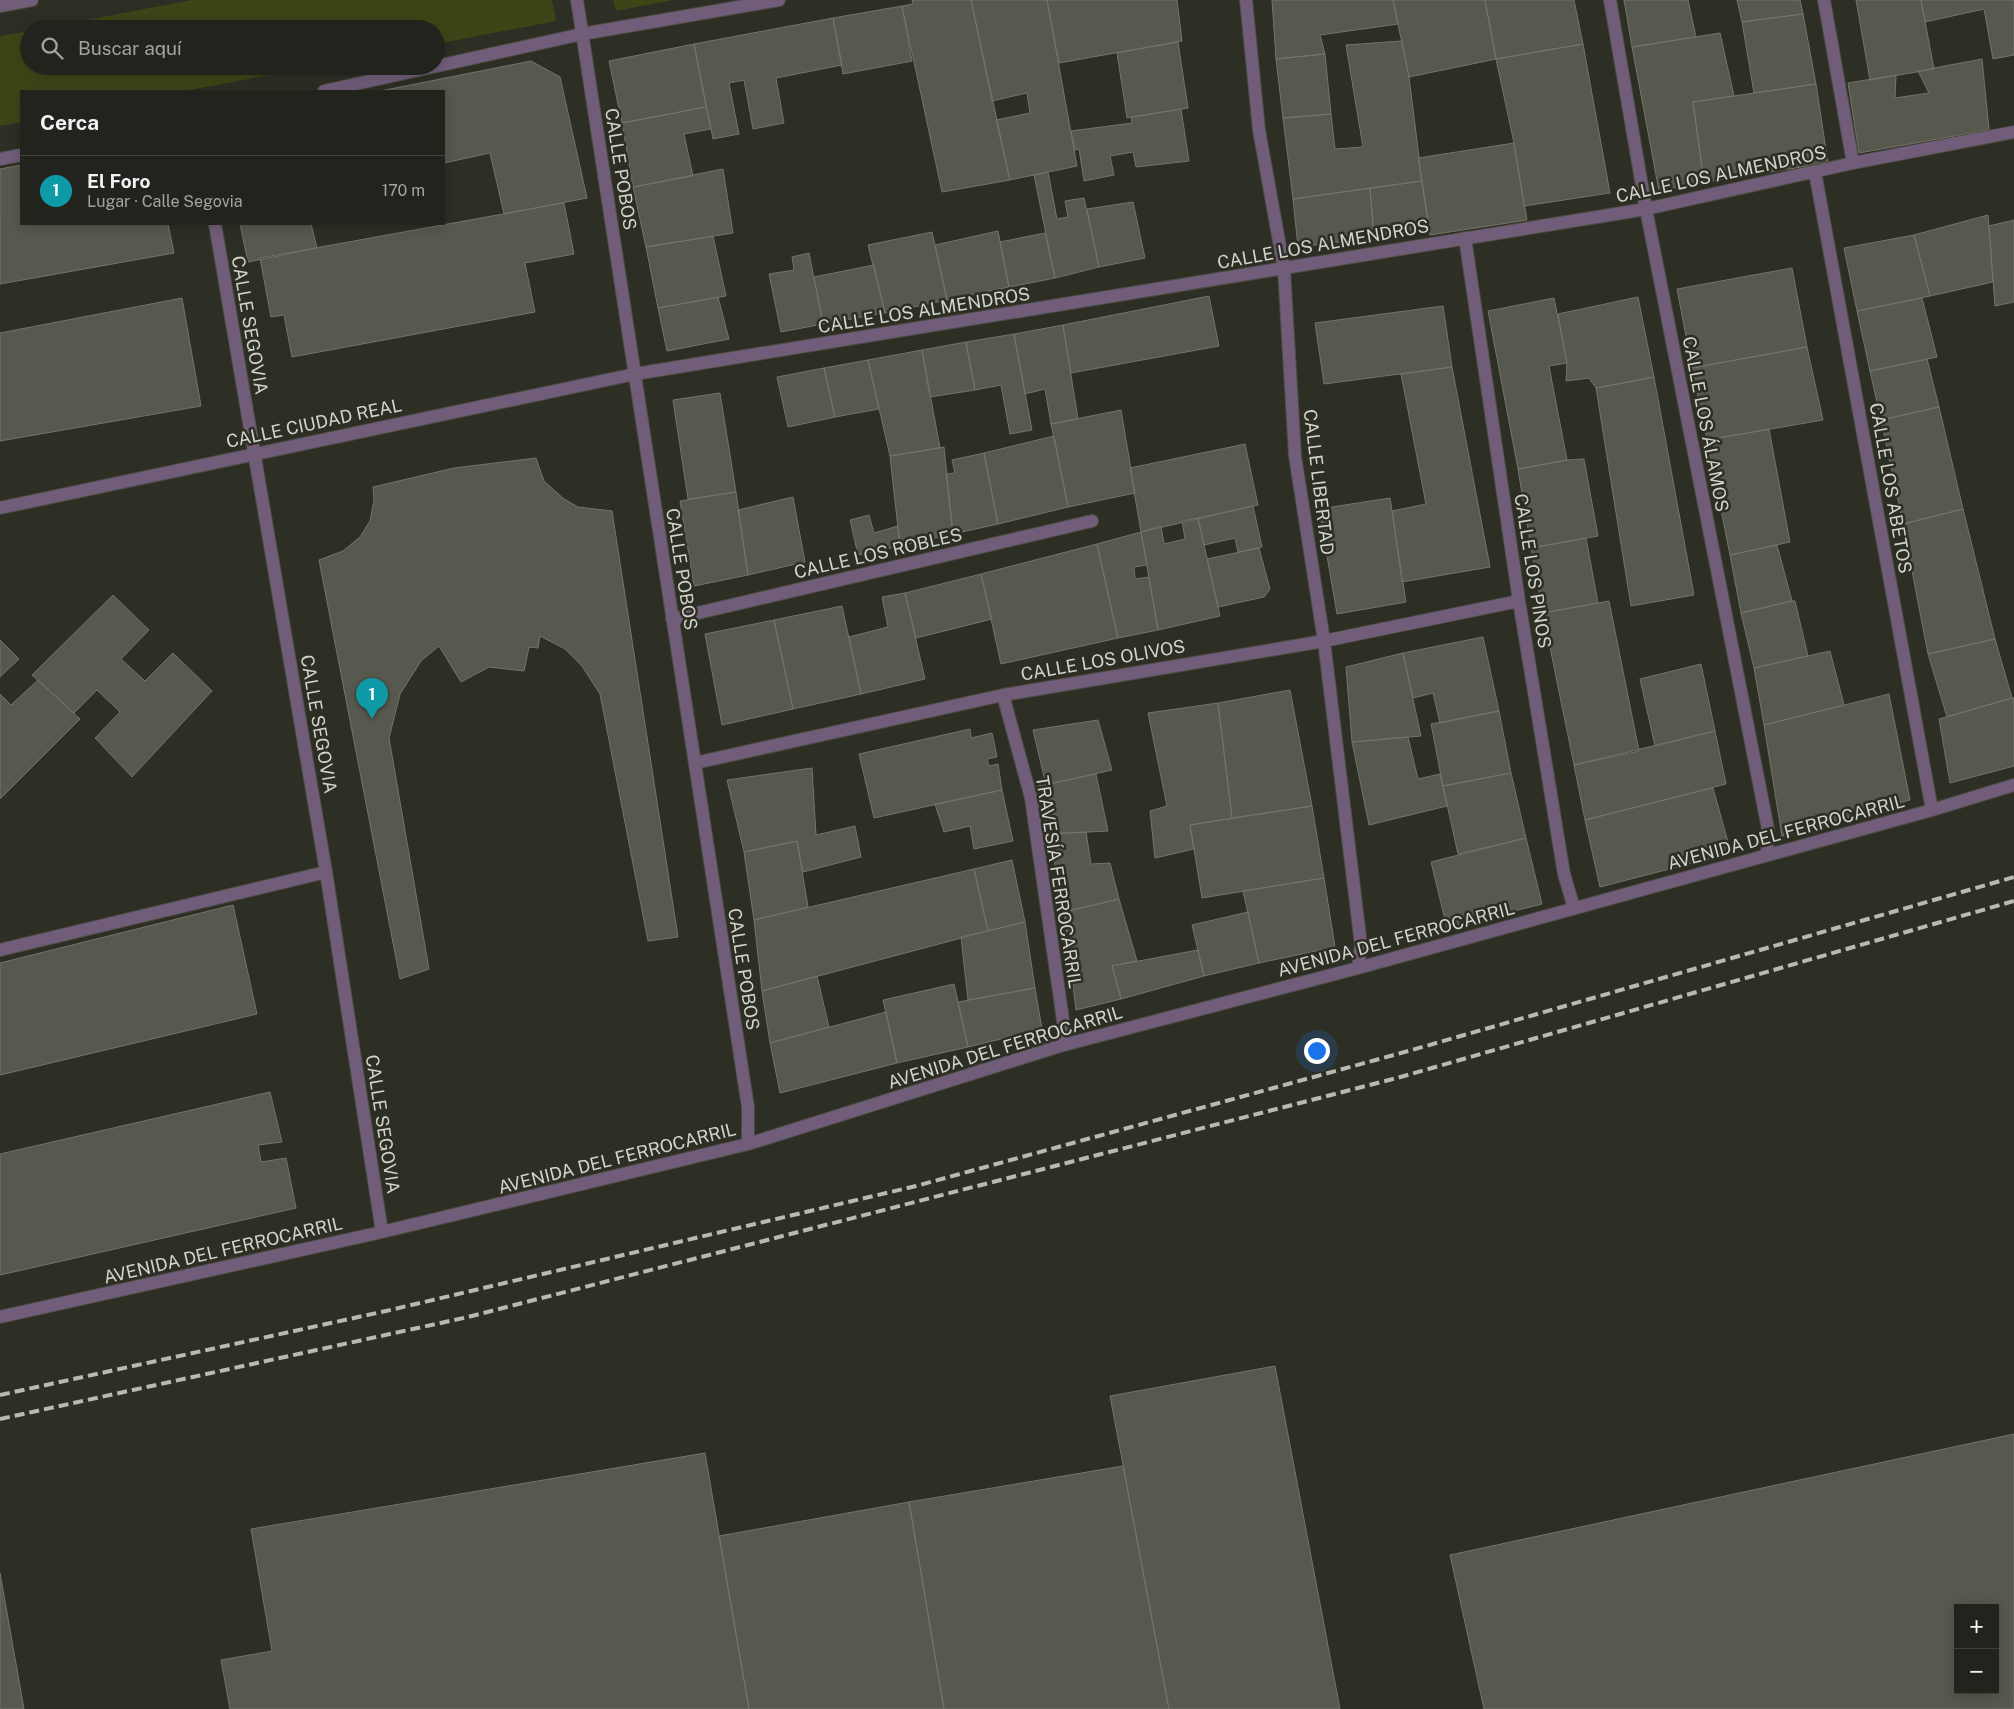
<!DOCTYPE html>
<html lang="es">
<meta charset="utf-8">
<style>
body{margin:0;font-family:"Public Sans",sans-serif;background:#2a2b25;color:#f1f3f6}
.controls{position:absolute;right:15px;bottom:15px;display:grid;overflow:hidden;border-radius:0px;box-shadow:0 2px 12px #0003}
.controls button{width:45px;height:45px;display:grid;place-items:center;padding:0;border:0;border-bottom:1px solid #3f403b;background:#22231c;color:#f1f3f6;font:25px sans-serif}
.you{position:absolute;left:1316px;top:1050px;width:18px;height:18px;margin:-12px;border:4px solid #fff;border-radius:50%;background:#1a73e8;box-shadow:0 0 0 8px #1a73e833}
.badge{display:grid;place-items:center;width:32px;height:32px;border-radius:50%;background:#2563eb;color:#fff;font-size:16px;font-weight:700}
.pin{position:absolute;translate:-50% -41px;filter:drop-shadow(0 1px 2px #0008)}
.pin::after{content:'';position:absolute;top:26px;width:18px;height:15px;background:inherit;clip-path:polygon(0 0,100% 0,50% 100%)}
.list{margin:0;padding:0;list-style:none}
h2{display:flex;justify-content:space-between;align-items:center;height:65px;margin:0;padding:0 20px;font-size:21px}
h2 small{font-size:16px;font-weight:400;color:#a2a4a3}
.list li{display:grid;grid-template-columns:32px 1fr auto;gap:15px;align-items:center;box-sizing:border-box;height:70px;padding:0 20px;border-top:1px solid #3f403b}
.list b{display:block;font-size:19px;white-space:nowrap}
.list p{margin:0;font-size:16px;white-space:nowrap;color:#a2a4a3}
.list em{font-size:16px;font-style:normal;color:#a2a4a3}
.icon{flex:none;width:28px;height:28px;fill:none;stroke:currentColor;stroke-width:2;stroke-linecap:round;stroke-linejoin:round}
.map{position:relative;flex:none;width:2014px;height:1709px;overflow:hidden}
.search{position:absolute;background:#22231c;box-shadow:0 2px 12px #0003;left:20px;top:20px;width:425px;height:55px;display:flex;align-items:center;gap:12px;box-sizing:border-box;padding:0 18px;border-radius:28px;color:#a2a4a3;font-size:19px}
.panel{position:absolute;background:#22231c;box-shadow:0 2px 12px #0003;left:20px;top:90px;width:425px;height:135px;border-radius:0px}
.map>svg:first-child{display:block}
.green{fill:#3d4517}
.building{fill:#57594e;stroke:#73756a;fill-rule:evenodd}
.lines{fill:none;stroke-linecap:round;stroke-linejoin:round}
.lane-casing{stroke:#4b4d43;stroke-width:14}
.street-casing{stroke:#4b4d43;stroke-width:14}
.lane{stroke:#715d7a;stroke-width:12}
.street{stroke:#715d7a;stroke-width:12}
.rail{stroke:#b8bab2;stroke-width:4;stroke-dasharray:10 5;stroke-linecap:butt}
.labels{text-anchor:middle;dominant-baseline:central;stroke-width:5;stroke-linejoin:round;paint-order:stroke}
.street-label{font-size:18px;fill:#d2d4cd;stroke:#2d2f25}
</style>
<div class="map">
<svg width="2014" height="1709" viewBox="0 0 2014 1709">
<rect width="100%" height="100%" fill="#2d2f25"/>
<path class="green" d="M192,0H552L556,21L436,44V29H39Z
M613,0H673L616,11Z
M29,31V66H317L185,91H21V122L0,126V36Z"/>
<path class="building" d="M912,0H971L1010,180L942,192L902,6L913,4Z
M971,0H1047L1077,166L1010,180L996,120L1030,113L1027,93L992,101Z
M1047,0H1177L1182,41L1059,63Z
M1272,0H1393L1398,24L1320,35L1325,54L1276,59Z
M1393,0H1485L1496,59L1409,77Z
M1485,0H1574L1583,44L1496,59Z
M1624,0H1688L1696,37L1632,47Z
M1737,0H1800L1803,14L1742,22Z
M1856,0H1921L1934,69L1870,80Z
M1921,0H2014V55L1993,59L1984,9L1925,22Z
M902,6L912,61L843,74L833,18Z
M1803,14L1816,84L1754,93L1742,22Z
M833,18L842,65L776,78L784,123L753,129L744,80L729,83L739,134L713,139L694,44Z
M1720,33L1734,96L1693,102L1704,182L1659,191L1632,47Z
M1402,41L1409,77L1422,181L1293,199L1283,118L1331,114L1335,149L1363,147L1346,45Z
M1178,42L1188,108L1127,118L1117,53Z
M694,44L706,107L622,123L609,61Z
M1583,44L1610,193L1524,206L1514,143L1496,59Z
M1325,54L1331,114L1283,118L1276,59Z
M1982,59L1989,130L1859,153L1848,83L1896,75L1895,98L1929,93L1918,71Z
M531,61L560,77L587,198L504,214L490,153L444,163V91H380Z
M1816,84L1828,163L1704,182L1693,102Z
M706,107L711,129L684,134L693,176L633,187L622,123Z
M1181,109L1189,161L1136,167L1133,152L1110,156L1114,175L1084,181L1079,149L1075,150L1071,131L1132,123L1131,117Z
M1514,143L1527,220L1430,235L1418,158Z
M21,165V224H168L174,253L0,284V169Z
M723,169L733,233L646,247L633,187Z
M1048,172L1057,219L1068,217L1065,201L1084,198L1099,267L1055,278L1034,175Z
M1422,181L1430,231L1374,238L1370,188Z
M1370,188L1374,238L1298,247L1293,199Z
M1133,202L1145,258L1099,267L1087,209Z
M564,203L574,254L525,263L535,312L292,357L284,315L271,317L260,258Z
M1988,215L1993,282L1930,296L1914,235Z
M2014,220V302L1995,306L1989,226Z
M240,224H311L317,248L248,262Z
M998,231L1009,287L947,300L935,245Z
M932,232L947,300L885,313L868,245Z
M1045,233L1055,278L1009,287L1000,242Z
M1914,235L1930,296L1857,311L1844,248Z
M713,236L726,296L658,308L646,247Z
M809,253L823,324L781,332L769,274L794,270L792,257Z
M874,265L885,313L823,324L814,277Z
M1792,268L1807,347L1692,368L1677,289Z
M1209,296L1219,346L1071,373L1063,325Z
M718,297L729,339L667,351L658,308Z
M1638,297L1654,377L1596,388L1589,378L1566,381L1567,363L1558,314Z
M182,298L201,406L0,441V333Z
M1554,298L1567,363L1549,366L1567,460L1518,469L1488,311Z
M1922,298L1937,357L1870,371L1857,311Z
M1443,306L1452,367L1324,384L1315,323Z
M1063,325L1078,419L1051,424L1045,389L1025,394L1014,334Z
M1014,334L1032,430L1010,434L1001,385L975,390L966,342Z
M966,342L975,390L930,397L922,350Z
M1807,347L1823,420L1707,440L1692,368Z
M922,350L940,448L890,456L868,360Z
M1927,359L1939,407L1881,420L1870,371Z
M868,360L879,409L835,417L824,368Z
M1452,367L1490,567L1402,582L1392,511L1426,504L1401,374Z
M824,368L835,417L788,427L777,377Z
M1654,377L1694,595L1631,606L1596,388Z
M720,393L736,492L688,499L673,400Z
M1939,407L1963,509L1903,524L1881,420Z
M1121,410L1135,493L1068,507L1051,424Z
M1769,429L1790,542L1730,555L1707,440Z
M1054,436L1068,507L998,524L984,453Z
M1245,444L1258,505L1141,532L1130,468Z
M944,447L953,534L900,546L890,456Z
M984,453L998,524L953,534L946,474L955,473L952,460Z
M536,458L544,481L564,499L578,507L612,511L678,937L648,941L600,694L582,666L565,649L540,636L538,648L529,647L524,671L489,667L461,682L439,646L421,661L400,694L389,738L429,969L400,979L319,560L343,551L360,537L370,521L374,500L373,487L454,468Z
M1584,459L1598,536L1531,548L1518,469L1567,460Z
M736,492L748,575L694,586L680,501Z
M793,497L805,562L748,575L738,510Z
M1390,498L1406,602L1337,614L1319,509Z
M1253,506L1262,547L1238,552L1235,538L1204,545L1198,518Z
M1963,509L1995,639L1928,654L1903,524Z
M869,515L874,533L898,526L900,546L858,555L850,520Z
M1198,518L1220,616L1158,630L1141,532L1161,526L1164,544L1185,539L1182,521Z
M1141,532L1147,565L1134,567L1135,579L1149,577L1158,630L1118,638L1097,544Z
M1586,538L1598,603L1543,613L1531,548Z
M1097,544L1118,638L1001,664L981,574Z
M1777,545L1792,601L1741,613L1730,555Z
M1259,548L1270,589L1264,597L1218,607L1207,559Z
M981,574L992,619L916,638L905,593Z
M905,593L925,679L861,694L849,637L888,627L882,597Z
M113,595L149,630L121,659L145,681L173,653L212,691L132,777L95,738L120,712L97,690L74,713L32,675Z
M1609,601L1639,751L1574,765L1543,613Z
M1792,601H1795L1808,656L1754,668L1741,613Z
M842,606L861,694L793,709L774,620Z
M774,620L793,709L722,725L705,634Z
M1483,637L1499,711L1440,723L1433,693L1413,698L1403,653Z
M1995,639L2012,698L1947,717L1928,654Z
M0,640L19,659L0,677Z
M1830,651L1844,705L1764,725L1754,668Z
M1403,653L1421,736L1352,742L1346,667Z
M1701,664L1715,731L1655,746L1640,679Z
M38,680L80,719L0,799V694L11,705Z
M1290,690L1312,806L1232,818L1218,703Z
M1889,694L1910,800L1782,836L1764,725Z
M2012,698H2014V766L1950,783L1939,719Z
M1218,703L1232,818L1190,825L1194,849L1155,858L1150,811L1167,806L1148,713Z
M1499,711L1511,773L1443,786L1431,724Z
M1098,720L1112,770L1046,785L1033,730Z
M970,729L971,738L992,733L997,757L987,759L989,766L998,764L1002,790L874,818L859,754Z
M1715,731L1726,784L1585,820L1574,765Z
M1408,737L1418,779L1440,774L1447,806L1369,825L1352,742Z
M812,768L816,835L855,826L861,857L803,872L797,841L744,852L727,780Z
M1511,773L1526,838L1458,854L1443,786Z
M1096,774L1108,831L1049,834L1038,786Z
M1713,788L1731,853L1600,887L1585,820Z
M1002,790L1013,841L974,849L970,826L944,832L935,804Z
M1312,806L1324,878L1202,898L1190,825Z
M1086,832L1091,864L1110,863L1119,899L1064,912L1049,834Z
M1526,838L1542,904L1447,928L1431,862Z
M797,841L808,907L754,920L744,852Z
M1012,860L1025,922L988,931L974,869Z
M974,869L988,931L762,991L754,920Z
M1324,878L1335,947L1259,963L1243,891Z
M1119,899L1137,961L1112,966L1121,999L1076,1010L1064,912Z
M233,905L257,1014L0,1075V963Z
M1248,912L1259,963L1204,976L1192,925Z
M1025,922L1035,988L968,1000L961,937Z
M1198,950L1204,976L1121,999L1112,966Z
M817,976L829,1027L770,1043L762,991Z
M954,984L968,1047L897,1063L883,1000Z
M1035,988L1042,1029L968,1047L958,1002Z
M886,1012L897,1063L780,1093L770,1043Z
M270,1092L282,1142L258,1145L261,1162L286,1158L296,1208L0,1275V1154Z
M1275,1366L1340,1709H1169L1110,1396Z
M2014,1434V1709H1484L1450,1555ZM1958,1608H1995V1690H1958Z
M705,1453L749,1709H230L221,1660L272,1651L251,1529Z
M1123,1466L1169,1709H944L909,1502Z
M909,1502L944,1709H749L719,1536Z
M0,1573L24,1709H0Z"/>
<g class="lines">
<defs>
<path id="lane" d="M0,950L326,872"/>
<path id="street" d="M577,0L748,1107V1144
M1246,0L1259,130L1284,269L1295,456L1324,641L1361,945L1358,968
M1610,0L1646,209L1768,829L1767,855
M1824,0L1853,163
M0,6L32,0
M324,91L582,34L779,0
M0,159L21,155
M1815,172L1932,810
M215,224L326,872L382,1232
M1465,238L1519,601L1564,874L1574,908
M0,508L635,374L1646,209L1853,163L2014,132
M672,619L1092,521
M1003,695L1031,798L1065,1034L1060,1046
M695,763L1003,695L1324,641L1519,601
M0,1317L382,1232L748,1144L1060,1046L1358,968L1932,810L2014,785"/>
</defs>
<use href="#lane" class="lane-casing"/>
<use href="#street" class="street-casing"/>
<use href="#lane" class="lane"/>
<use href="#street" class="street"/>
<path class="rail" d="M0,1395L386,1311L916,1186L1412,1050L2014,877
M0,1419L468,1317L1397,1078L2014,901"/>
</g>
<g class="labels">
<g class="street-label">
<text transform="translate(621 169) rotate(81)">CALLE POBOS</text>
<text transform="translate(1721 174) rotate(-12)">CALLE LOS ALMENDROS</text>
<text transform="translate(1323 244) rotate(-10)">CALLE LOS ALMENDROS</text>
<text transform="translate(924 310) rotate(-9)">CALLE LOS ALMENDROS</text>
<text transform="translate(250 325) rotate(80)">CALLE SEGOVIA</text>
<text transform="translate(314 423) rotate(-12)">CALLE CIUDAD REAL</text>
<text transform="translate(1706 424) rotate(79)">CALLE LOS ÁLAMOS</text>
<text transform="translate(1319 482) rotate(83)">CALLE LIBERTAD</text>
<text transform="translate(1891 488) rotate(80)">CALLE LOS ABETOS</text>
<text transform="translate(878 553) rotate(-13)">CALLE LOS ROBLES</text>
<text transform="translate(682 569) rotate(81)">CALLE POBOS</text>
<text transform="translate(1533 571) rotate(81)">CALLE LOS PINOS</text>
<text transform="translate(1103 660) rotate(-10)">CALLE LOS OLIVOS</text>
<text transform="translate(319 724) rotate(80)">CALLE SEGOVIA</text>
<text transform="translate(1786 832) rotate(-15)">AVENIDA DEL FERROCARRIL</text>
<text transform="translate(1059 882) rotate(81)">TRAVESÍA FERROCARRIL</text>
<text transform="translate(1396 939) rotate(-15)">AVENIDA DEL FERROCARRIL</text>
<text transform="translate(744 969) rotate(81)">CALLE POBOS</text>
<text transform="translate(1005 1047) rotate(-17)">AVENIDA DEL FERROCARRIL</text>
<text transform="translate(383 1124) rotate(81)">CALLE SEGOVIA</text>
<text transform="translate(617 1158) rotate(-14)">AVENIDA DEL FERROCARRIL</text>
<text transform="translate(223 1250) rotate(-13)">AVENIDA DEL FERROCARRIL</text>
</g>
</g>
</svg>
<div class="controls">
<button>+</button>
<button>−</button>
</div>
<div class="you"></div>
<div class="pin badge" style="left:372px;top:719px;background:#0f9aa8">1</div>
<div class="search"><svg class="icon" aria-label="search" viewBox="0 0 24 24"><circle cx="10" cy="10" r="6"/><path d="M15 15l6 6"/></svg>Buscar aquí</div>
<section class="panel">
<h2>Cerca<small></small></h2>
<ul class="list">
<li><span class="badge" style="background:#0f9aa8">1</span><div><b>El Foro</b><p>Lugar · Calle Segovia</p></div><em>170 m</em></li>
</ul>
</section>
</div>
